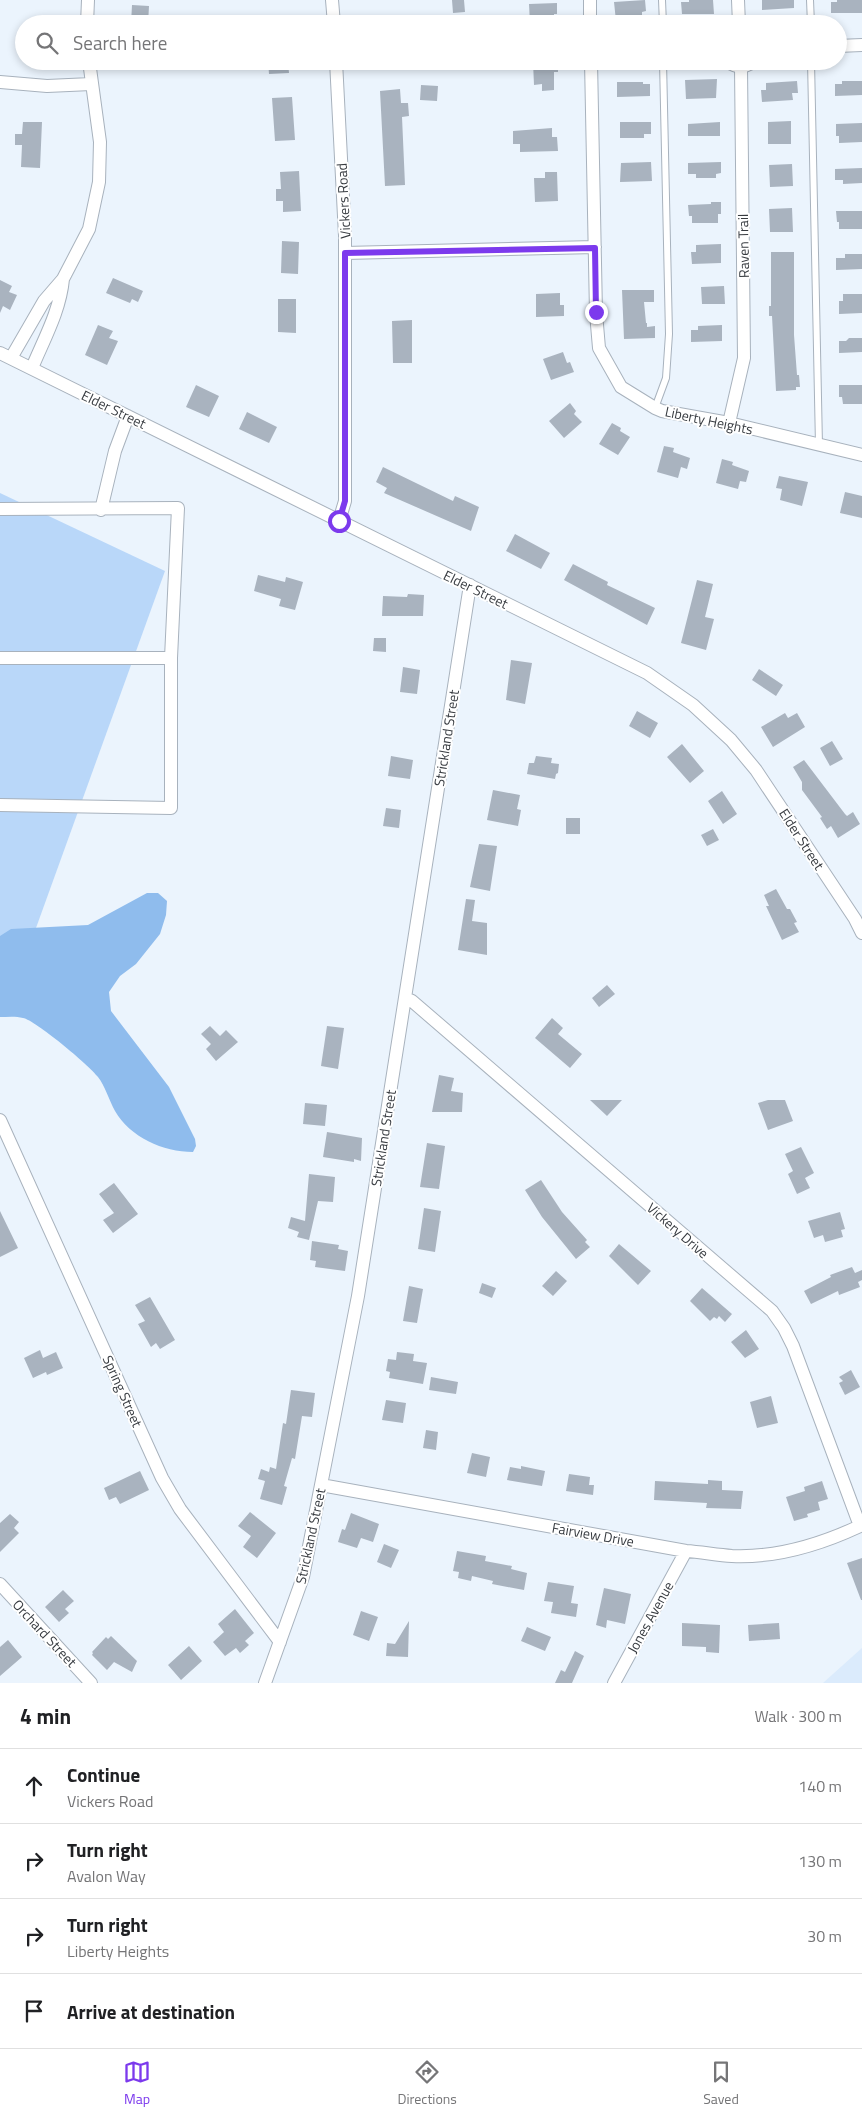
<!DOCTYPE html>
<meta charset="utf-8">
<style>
body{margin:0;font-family:"Titillium Web",sans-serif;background:#f2f2f2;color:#202124}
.stop{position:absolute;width:15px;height:15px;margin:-11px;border:4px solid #7c3aed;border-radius:50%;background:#fff}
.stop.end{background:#7c3aed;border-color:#fff;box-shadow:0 1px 5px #0008}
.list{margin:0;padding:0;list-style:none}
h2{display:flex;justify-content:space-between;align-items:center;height:65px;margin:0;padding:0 20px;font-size:21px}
h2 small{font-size:16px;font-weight:400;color:#757577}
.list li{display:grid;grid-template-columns:32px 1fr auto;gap:15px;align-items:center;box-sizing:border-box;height:75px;padding:0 20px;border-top:1px solid #e0e0e0}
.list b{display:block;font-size:19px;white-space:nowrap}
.list p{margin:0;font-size:16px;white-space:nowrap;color:#757577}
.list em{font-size:16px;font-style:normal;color:#757577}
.icon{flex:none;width:28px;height:28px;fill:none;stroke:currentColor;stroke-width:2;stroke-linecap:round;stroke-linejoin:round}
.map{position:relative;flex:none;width:862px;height:1683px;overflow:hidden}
.search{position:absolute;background:#fff;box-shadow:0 2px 8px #0003;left:15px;right:15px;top:15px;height:55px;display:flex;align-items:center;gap:12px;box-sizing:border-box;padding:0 18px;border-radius:28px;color:#757577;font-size:19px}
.sheet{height:365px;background:#fff}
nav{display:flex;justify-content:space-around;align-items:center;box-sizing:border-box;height:70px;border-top:1px solid #e0e0e0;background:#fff;font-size:14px;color:#757577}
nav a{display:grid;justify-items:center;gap:2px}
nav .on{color:#7c3aed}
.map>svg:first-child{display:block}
.built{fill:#dbebfc}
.green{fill:#b9d7f9}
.water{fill:#8fbced}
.building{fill:#a9b3bf}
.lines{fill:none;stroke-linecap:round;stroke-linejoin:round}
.service-casing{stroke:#a8b2bd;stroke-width:8}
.minor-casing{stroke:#a8b2bd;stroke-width:14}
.service{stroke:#fff;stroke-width:6}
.minor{stroke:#fff;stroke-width:12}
.route{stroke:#7c3aed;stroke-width:6}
.labels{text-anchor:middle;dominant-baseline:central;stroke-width:4;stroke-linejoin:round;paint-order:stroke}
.street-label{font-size:14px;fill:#373b40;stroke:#fff}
</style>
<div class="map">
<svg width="862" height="1683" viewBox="0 0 862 1683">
<rect width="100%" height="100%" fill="#ebf4fd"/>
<path class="built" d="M862,1648V1683H823Z"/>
<path class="green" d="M0,493L165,571L6,1011L0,1009Z"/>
<path class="water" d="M147,893H158L167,901L166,915L160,934L136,964L120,976L109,992L111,1011L169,1087L195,1139L196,1146L193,1152C163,1152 130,1137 115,1111C109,1100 105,1086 98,1077C89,1065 35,1020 23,1018C16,1016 7,1017 0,1017V936L11,929L88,925Z"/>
<path class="building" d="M452,0H464L465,12L453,13Z
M645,0L646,11L642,12V19L616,21L614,2Z
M689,0H713L714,14H682L681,2H689Z
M762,0H794V8L762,10Z
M837,0H862V13H831V2H837Z
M557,3V14H554V24H530L529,4Z
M132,5L149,6L148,24H131Z
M268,61H288L289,73L269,74Z
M558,61V72H554V90L542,91V84L534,85L533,62Z
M717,79L716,98L686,99L685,80Z
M797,81L798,93H792L793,100L762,102L761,90H766V83Z
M842,81H862V95L835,96V84H842Z
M617,82H643V84H650V96L617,97Z
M421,85L438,86L437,101L420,100Z
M400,89L401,103H408L409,116L402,117L405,185L385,186L380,91Z
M292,97L295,140L275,141L272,98Z
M791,121V144H768V122Z
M23,122H42L40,168L21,167L22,145H15V134H22Z
M620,122H651V134H644V138H620Z
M720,122V136H688V124Z
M862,123V142L839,143V136H836V124Z
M552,128V137H557L558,151L520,152V144H513V131Z
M651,162L652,181L620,182L621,163Z
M721,162V173L716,174V178H696V174H688V163Z
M792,164L793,186L770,187L769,165Z
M862,168V183L843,184V180H835V169Z
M299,171L301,211L283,212V201H276V189H281L280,172Z
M545,172H557L558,201L535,202L534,178H545Z
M711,202H721V214H718V223H692V216H689L688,205L711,204Z
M792,208L793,232H770L769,209Z
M836,211H862V229H839V222H837Z
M282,241L299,242L298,274L281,273Z
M721,244V263L692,264L691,252H696V245Z
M771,252H794V335L797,375H799L800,387H796V390L776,391L772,316H769V306H771Z
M845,254H862V269L836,270V258H845Z
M113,278L143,291L138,302L132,299L130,303L106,293Z
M0,280L12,286L9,292L17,295L10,310L3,306L0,313Z
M724,286L725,304H702L701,287Z
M622,290H654V302H644L646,323H647V327L655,326V338L624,339Z
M560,293V305H564V316L536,317V294Z
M843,294H862V313L839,314V301H843Z
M278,299H296V333L278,332Z
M412,320V363H393L392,321Z
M98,325L113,331L109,338L118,341L107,365L85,355Z
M722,325V341L691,342V330H698V326Z
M849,338H862V352L839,353V341H846Z
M563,352L567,363L570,362L574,372L551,380L543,359Z
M196,385L219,396L209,417L186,407Z
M839,385H862V404H843L842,397H839Z
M570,403L576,411L574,414L582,422L564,438L549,421Z
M247,412L277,427L269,443L239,429Z
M612,423L621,428L620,431L630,437L618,455L599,444Z
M664,446L674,448L673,452L690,458L687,469L681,467L678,478L657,472Z
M722,459L733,462L732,465L749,471L746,482L740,481L738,489L716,483Z
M383,467L453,501L455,496L479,507L471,531L384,493L387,488L376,482Z
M779,476L808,482L802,506L780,500L782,489L776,488Z
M845,492L862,496V518L840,513Z
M515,534L550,553L541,569L506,551Z
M573,564L608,582L607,585L655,608L647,625L564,580Z
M258,575L285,582L286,577L303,582L295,610L279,606L281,599L254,591Z
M697,580L713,584L705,617L714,619L706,650L681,643Z
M408,594L424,595L423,616H382L383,596L407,597Z
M374,638H386V652L373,651Z
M511,660L532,663L525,704L506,700Z
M403,667L420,670L417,694L400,692Z
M759,669L783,685L776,696L752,680Z
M637,711L658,723L650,738L629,726Z
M785,713L788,718L797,713L805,727L773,747L761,727Z
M832,741L843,759L830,766L820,748Z
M682,744L704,771L690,783L667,757Z
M391,756L413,760L410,779L388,776Z
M536,756L552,758L551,763L559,764L558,773L556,774L555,779L527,774L529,763H534Z
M804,760L845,814L847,816L853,812L860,824L838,838L831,826L827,829L820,818L822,817L802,790V782L793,767Z
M493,790L520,795L517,809L521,810L518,826L487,820Z
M722,791L737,814L723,824L708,801Z
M386,808L401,810L399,828L383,826Z
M566,818H580V834H566Z
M713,829L719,840L707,846L701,835Z
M479,844L497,846L490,891L470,887Z
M776,889L787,909H790L797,922L794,923L799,932L782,940L766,906H769L764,895Z
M466,899L475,900L472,921L487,923V955L458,950Z
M607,985L615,994L599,1007L592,998Z
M552,1018L563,1028L558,1034L582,1054L570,1068L535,1038Z
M210,1026L220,1036L226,1030L238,1042L216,1061L206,1049L211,1044L201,1034Z
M327,1026L344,1028L338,1069L321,1066Z
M439,1075L454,1078L451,1091L463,1093L462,1112H432Z
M590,1100H622L607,1116Z
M768,1100H785L793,1121L768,1130L758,1103Z
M305,1103L327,1105L325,1126L303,1124Z
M327,1132L362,1138L361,1161L354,1159V1162L323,1157Z
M427,1143L445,1146L439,1189L420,1187Z
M801,1147L814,1173L805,1178L810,1188L797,1194L788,1174L793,1171L785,1154Z
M309,1174L335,1177L333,1202L318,1201L309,1240L297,1237L299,1232L288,1228L291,1217L305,1221Z
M541,1180L562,1212L587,1240L585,1242L590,1247L576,1259L542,1217L525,1190Z
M114,1183L138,1214L113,1233L103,1220L114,1213L99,1194Z
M424,1208L441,1211L435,1252L418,1249Z
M0,1211L18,1248L0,1257Z
M840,1212L845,1229L841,1230L843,1237L825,1242L823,1235L814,1238L808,1221Z
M312,1241L339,1245L338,1249L348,1251L345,1271L315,1267L316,1261L310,1260Z
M619,1244L651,1271L638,1285L609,1256Z
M852,1267L855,1273L862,1270V1280L858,1282L860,1287L839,1295L838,1291L811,1304L804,1291L831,1277L830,1275Z
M556,1271L567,1281L553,1296L542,1286Z
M482,1283L496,1288L492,1298L479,1293Z
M409,1286L423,1289L417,1323L403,1321Z
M702,1288L732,1314L725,1322L719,1316L717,1319L714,1317L710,1321L690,1301Z
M150,1297L175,1340L160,1349L156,1343L151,1347L138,1324L145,1321L135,1305Z
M746,1330L759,1349L745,1358L731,1342Z
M40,1350L43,1358L56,1352L63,1368L47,1375L46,1372L33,1378L24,1358Z
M397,1352L414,1354L413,1361L427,1363L423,1384L389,1378L390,1372L386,1371L388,1359L396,1360Z
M851,1370L860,1387L845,1395L839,1383L843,1381L839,1377Z
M431,1377L458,1382L456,1394L429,1390Z
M291,1390L315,1393L312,1417L302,1416L295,1459L292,1458L284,1486L287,1487L282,1505L260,1499L265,1481L258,1479L261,1469L269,1472L270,1467L276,1469L283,1423L286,1424Z
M771,1396L778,1423L757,1428L750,1402Z
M386,1400L406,1403L403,1423L382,1420Z
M426,1430L438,1432L436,1450L423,1448Z
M472,1453L490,1457L486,1477L467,1473Z
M521,1466L545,1471L542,1486L507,1480L510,1467L521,1469Z
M140,1471L149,1490L120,1504L116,1497L109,1500L104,1488Z
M569,1474L590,1477L589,1485H594L593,1495L566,1491Z
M708,1480L722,1481V1490L743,1491L741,1509L706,1508L707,1503L654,1500L655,1481L708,1484Z
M822,1481L828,1499L818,1502L820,1510L807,1514L808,1517L794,1521L786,1497L805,1491L804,1487Z
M250,1512L276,1533L257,1558L243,1547L251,1536L238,1526Z
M351,1513L379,1524L373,1542L361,1538L357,1548L338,1542L342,1529L345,1530Z
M10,1514L19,1522L14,1528L19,1533L0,1552V1523Z
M384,1544L399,1550L391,1568L377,1562Z
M457,1551L486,1556L485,1561L512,1566L511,1569L527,1573L524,1590L492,1584L493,1581L472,1576L471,1581L458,1578L459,1572L453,1571Z
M862,1558V1600H861L847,1563Z
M548,1582L574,1586L571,1603L578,1604L576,1617L551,1613L553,1602L544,1601Z
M604,1588L631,1594L625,1624L607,1620L606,1628L596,1625Z
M63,1590L74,1601L65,1609L69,1613L59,1622L45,1607Z
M235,1609L254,1633L245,1641L249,1645L240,1653L236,1648L225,1656L213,1642L224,1632L218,1624Z
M361,1611L378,1617L369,1641L353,1635Z
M409,1621L408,1657L386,1656L387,1643L395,1644Z
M682,1623L720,1625L719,1653L706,1652V1647L682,1646Z
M779,1623L780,1639L749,1641L748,1625Z
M527,1627L551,1637L545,1651L521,1641Z
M111,1636L137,1661L132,1672L114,1662L107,1670L92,1655L93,1653L92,1652L106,1637L108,1639Z
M8,1640L22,1657L0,1676V1647Z
M189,1646L202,1661L181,1680L168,1665Z
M575,1651L584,1656L572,1683H555L561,1670L565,1672Z"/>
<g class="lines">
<defs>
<path id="service" d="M662,0L663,24
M810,0L811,24
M811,61L819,445
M655,408L666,378L669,334L663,61"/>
<path id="minor" d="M332,0L334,24
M590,0V24
M738,0L739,24
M87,24L88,0
M838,46L862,45
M336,61L345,236V501L339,521
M591,61L596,313L599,348L621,387L655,408L662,411L729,423L862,455
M727,61C736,68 745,68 754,61
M0,82L47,86L91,84
M345,253L595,247
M0,353L647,673L693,705L731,740L756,770L855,919L862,933
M11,358L44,301L63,279L89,229L99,182L100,142L89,61
M32,368C44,339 60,311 63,279
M729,423L744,358L741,67
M0,509L178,508L171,658H0
M101,510L115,451L128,416
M0,805L171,808V658
M405,998L412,1001L772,1311L784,1328L793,1346L860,1526
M0,1120L162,1478L180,1509L280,1642
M321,1485L686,1551C701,1552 717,1555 732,1556C777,1558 822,1544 862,1525
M0,1584L91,1683
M265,1683L303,1577L358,1296L470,585
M614,1683L686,1551"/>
</defs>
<use href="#service" class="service-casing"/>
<use href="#minor" class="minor-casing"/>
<use href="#service" class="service"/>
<use href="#minor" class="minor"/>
</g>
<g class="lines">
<path class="route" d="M339,521L345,501V253L595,248L596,312"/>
</g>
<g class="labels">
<g class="street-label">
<text transform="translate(343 201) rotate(-93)">Vickers Road</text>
<text transform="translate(743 246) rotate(-91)">Raven Trail</text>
<text transform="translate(114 409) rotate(26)">Elder Street</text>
<text transform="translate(709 420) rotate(12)">Liberty Heights</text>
<text transform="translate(476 589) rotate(26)">Elder Street</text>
<text transform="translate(446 738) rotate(-81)">Strickland Street</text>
<text transform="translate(802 839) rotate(57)">Elder Street</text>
<text transform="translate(383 1138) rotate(-81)">Strickland Street</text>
<text transform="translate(678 1230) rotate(41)">Vickery Drive</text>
<text transform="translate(123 1391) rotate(66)">Spring Street</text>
<text transform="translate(593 1534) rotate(10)">Fairview Drive</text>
<text transform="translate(310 1536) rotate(-78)">Strickland Street</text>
<text transform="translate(650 1617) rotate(-61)">Jones Avenue</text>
<text transform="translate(45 1633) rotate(47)">Orchard Street</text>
</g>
</g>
</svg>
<div class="stop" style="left:339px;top:521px"></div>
<div class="stop end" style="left:596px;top:312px"></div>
<div class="search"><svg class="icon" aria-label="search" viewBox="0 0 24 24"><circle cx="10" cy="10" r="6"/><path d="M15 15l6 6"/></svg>Search here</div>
</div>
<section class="sheet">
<h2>4 min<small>Walk · 300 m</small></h2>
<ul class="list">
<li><svg class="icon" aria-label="ahead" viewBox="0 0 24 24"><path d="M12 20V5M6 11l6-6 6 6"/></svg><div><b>Continue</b><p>Vickers Road</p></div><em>140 m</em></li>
<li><svg class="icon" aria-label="right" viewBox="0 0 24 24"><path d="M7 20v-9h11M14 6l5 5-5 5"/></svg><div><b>Turn right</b><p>Avalon Way</p></div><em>130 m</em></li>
<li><svg class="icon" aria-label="right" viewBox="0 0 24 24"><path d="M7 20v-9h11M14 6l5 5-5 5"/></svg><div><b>Turn right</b><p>Liberty Heights</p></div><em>30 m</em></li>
<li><svg class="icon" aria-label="arrive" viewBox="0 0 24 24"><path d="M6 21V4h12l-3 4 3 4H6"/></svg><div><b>Arrive at destination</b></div></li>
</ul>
</section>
<nav>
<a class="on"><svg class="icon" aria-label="map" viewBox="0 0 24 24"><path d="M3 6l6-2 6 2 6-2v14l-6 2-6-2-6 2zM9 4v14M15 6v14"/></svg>Map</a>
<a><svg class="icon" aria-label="directions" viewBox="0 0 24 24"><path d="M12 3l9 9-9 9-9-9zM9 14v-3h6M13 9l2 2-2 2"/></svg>Directions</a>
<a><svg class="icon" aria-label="saved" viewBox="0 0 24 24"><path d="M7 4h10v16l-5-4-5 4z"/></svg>Saved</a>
</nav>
